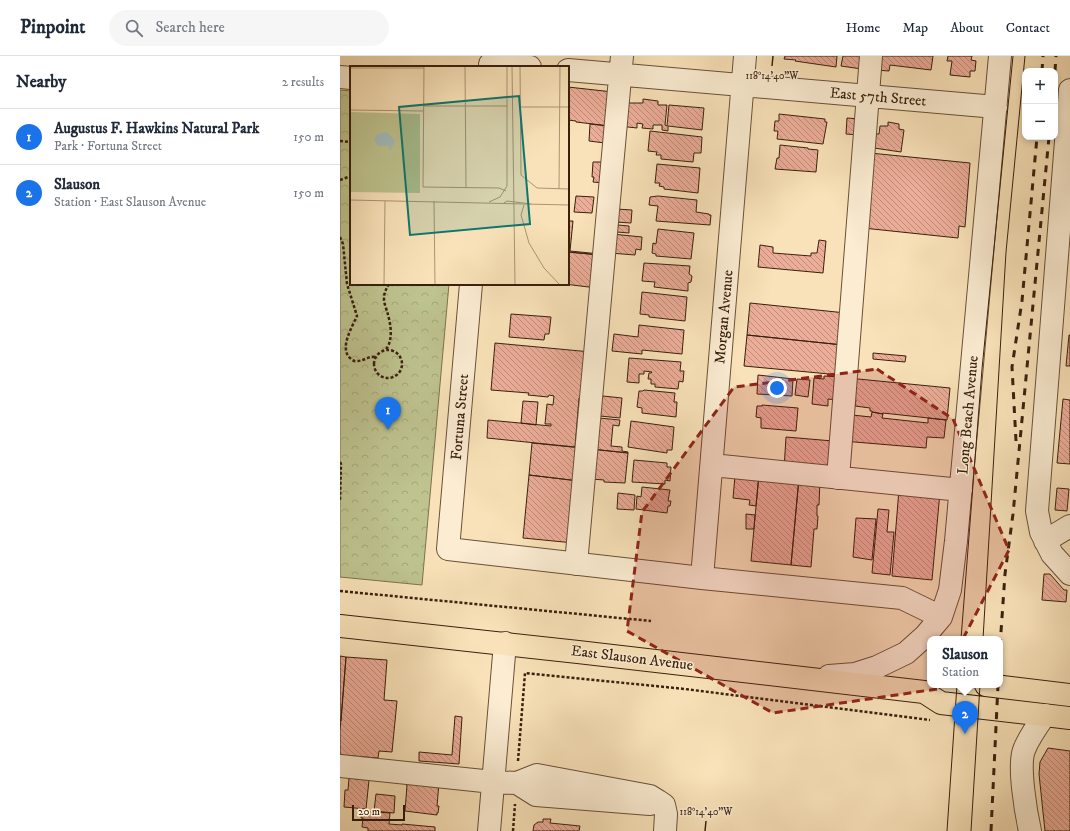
<!DOCTYPE html>
<meta charset="utf-8">
<style>
body{margin:0;font-family:"IM FELL DW Pica",serif;background:#f6f6f7;color:#1f2937}
.controls{position:absolute;right:12px;top:12px;display:grid;overflow:hidden;border-radius:8px;box-shadow:0 2px 6px #0003}
.controls button{width:36px;height:36px;display:grid;place-items:center;padding:0;border:0;border-bottom:1px solid #e0e1e3;background:#fff;color:#1f2937;font:20px sans-serif}
.scale{position:absolute;left:12px;bottom:10px;width:53px;box-sizing:border-box;padding-left:4px;border:2px solid #39200d;border-top:0;font-size:11px;line-height:14px;white-space:nowrap;color:#39200d;-webkit-text-stroke:3px #fbecd2;paint-order:stroke}
.you{position:absolute;left:437px;top:332px;width:14px;height:14px;margin:-10px;border:3px solid #fff;border-radius:50%;background:#1a73e8;box-shadow:0 0 0 6px #1a73e833}
.badge{display:grid;place-items:center;width:26px;height:26px;border-radius:50%;background:#1a73e8;color:#fff;font-size:13px;font-weight:700}
.pin{position:absolute;translate:-50% -33px;filter:drop-shadow(0 1px 2px #0008)}
.pin::after{content:'';position:absolute;top:21px;width:14px;height:12px;background:inherit;clip-path:polygon(0 0,100% 0,50% 100%)}
.popup{position:absolute;left:587px;top:580px;width:76px;height:52px;box-sizing:border-box;display:grid;place-content:center;border-radius:8px;background:#fff;filter:drop-shadow(0 1px 3px #0005);font-size:13px;white-space:nowrap;color:#747a83}
.popup b{font-size:15px;color:#1f2937}
.popup::after{content:'';position:absolute;left:50%;top:100%;margin-left:-8px;border:8px solid transparent;border-top-color:#fff}
.list{margin:0;padding:0;list-style:none}
h2{display:flex;justify-content:space-between;align-items:center;height:52px;margin:0;padding:0 16px;font-size:17px}
h2 small{font-size:13px;font-weight:400;color:#747a83}
.list li{display:grid;grid-template-columns:26px 1fr auto;gap:12px;align-items:center;box-sizing:border-box;height:56px;padding:0 16px;border-top:1px solid #e0e1e3}
.list b{display:block;font-size:15px;white-space:nowrap}
.list p{margin:0;font-size:13px;white-space:nowrap;color:#747a83}
.list em{font-size:13px;font-style:normal;color:#747a83}
.icon{flex:none;width:22px;height:22px;fill:none;stroke:currentColor;stroke-width:2;stroke-linecap:round;stroke-linejoin:round}
.map{position:relative;flex:none;width:730px;height:775px;overflow:hidden}
header{display:flex;align-items:center;gap:24px;box-sizing:border-box;height:56px;padding:0 20px;background:#fff;border-bottom:1px solid #e0e1e3}
header strong{font-size:19px}
nav{display:flex;gap:22px;margin-inline-start:auto;font-size:14px}
.search{width:280px;height:36px;background:#f6f6f7;display:flex;align-items:center;gap:10px;box-sizing:border-box;padding:0 14px;border-radius:22px;color:#747a83;font-size:15px}
main{display:flex}
aside{flex:1;background:#fff}
.map>svg:first-child{display:block}
.park{fill:url(#park-crowns);stroke:#7c724e}
.building{fill:url(#building-back-hatch);stroke:#39200d}
.lines{fill:none;stroke-linecap:round;stroke-linejoin:round}
.minor-casing{stroke:#695038;stroke-width:24}
.major-casing{stroke:#39200d;stroke-width:24}
.path{stroke:#39200d;stroke-width:2.5;stroke-dasharray:3 2;stroke-linecap:butt}
.minor{stroke:#fbecd2;stroke-width:22}
.major{stroke:#f9e2b9;stroke-width:22}
.tram{stroke:#39200d;stroke-width:1}
.rail{stroke:#39200d;stroke-width:3;stroke-dasharray:7 7;stroke-linecap:butt}
.marked{fill:#8f2418;fill-opacity:0.2;stroke:#8f2418;stroke-width:3;stroke-dasharray:8 5;stroke-linejoin:round}
.ticks{fill:none;stroke:#39200d;stroke-width:1.5}
.labels{text-anchor:middle;dominant-baseline:central;stroke-width:3;stroke-linejoin:round;paint-order:stroke}
.street-label{font-size:15px;fill:#39200d;stroke:#fbecd2}
.inset-road{fill:none;stroke:#ac9474;stroke-width:1}
.view{fill:#0f766e;fill-opacity:0.15;stroke:#0f766e;stroke-width:2}
.inset-edge{fill:none;stroke:#39200d;stroke-width:2}
.ticks-label{font-size:10px;text-anchor:middle;fill:#39200d;stroke:#fbecd2;stroke-width:3;stroke-linejoin:round;paint-order:stroke}
</style>
<header>
<strong>Pinpoint</strong>
<div class="search"><svg class="icon" aria-label="search" viewBox="0 0 24 24"><circle cx="10" cy="10" r="6"/><path d="M15 15l6 6"/></svg>Search here</div>
<nav><a>Home</a><a>Map</a><a>About</a><a>Contact</a></nav>
</header>
<main>
<aside>
<h2>Nearby<small>2 results</small></h2>
<ul class="list">
<li><span class="badge">1</span><div><b>Augustus F. Hawkins Natural Park</b><p>Park · Fortuna Street</p></div><em>150 m</em></li>
<li><span class="badge">2</span><div><b>Slauson</b><p>Station · East Slauson Avenue</p></div><em>150 m</em></li>
</ul>
</aside>
<div class="map">
<svg width="730" height="775" viewBox="0 0 730 775">
<defs>
<pattern id="park-crowns" width="20" height="18" patternUnits="userSpaceOnUse"><rect width="20" height="18" fill="#bec38f"/><path d="M2 6a3 3 0 1 1 6 0M12 15a3 3 0 1 1 6 0" fill="none" stroke="#a4a77a"/></pattern>
<pattern id="building-back-hatch" width="6" height="6" patternUnits="userSpaceOnUse"><rect width="6" height="6" fill="#ecad99"/><path d="M-1 5l2 2M0 0l6 6M5-1l2 2" fill="none" stroke="#c08c7b"/></pattern>
</defs>
<rect width="100%" height="100%" fill="#f9e2b9"/>
<filter id="stains"><feTurbulence type="fractalNoise" baseFrequency=".005" numOctaves="4"/><feColorMatrix values="0 0 0 0 .2 0 0 0 0 .09 0 0 0 0 .02 0 0 0 .5 -.17"/></filter>
<radialGradient id="worn" r=".72"><stop offset=".6" stop-color="#630" stop-opacity="0"/><stop offset="1" stop-color="#630" stop-opacity=".3"/></radialGradient>
<path class="park" d="M0,34L11,35V228H109L82,529L0,521Z"/>
<path class="building" d="M445,0H497L496,11L455,5L456,4L444,3Z
M503,0H524L522,13L501,10Z
M537,0H593L591,14L550,9L549,15L536,14Z
M608,0H632L631,4L636,5L635,15H630V21L610,19L612,5H607Z
M228,31L273,36L270,70L236,66V65L228,64Z
M303,43L318,45V49H327L325,69L327,70L329,49L364,52L362,74L328,70V75L322,74V69H313V73L302,72L303,68L297,67V72L279,70L282,47H303Z
M439,58L485,63V66H487L483,88L437,83L438,75H434L435,65H439Z
M507,62L520,63L519,79L506,78Z
M548,66L559,68V73L564,74L561,96L534,92L536,78H539L540,70H548Z
M250,68L267,70L265,87L249,85Z
M310,75L362,81L361,97H354L353,106L321,103V99H316L317,96L308,95Z
M440,89L468,92V93L478,94L476,116L435,113L437,102H439Z
M530,97L630,107L625,171L619,170L618,182L523,172Z
M253,106H265L263,127L253,126L254,121H252Z
M317,108L360,112L358,137L324,133V131L319,130L320,127H315Z
M236,140L254,141L252,157L234,156Z
M318,140L357,144L356,156L369,158V159H371L370,169L316,165L318,150L309,149L310,141Z
M276,153L292,154L291,167L275,166Z
M228,165H233L230,195L260,198V199L228,196Z
M278,169L289,170V177L277,176Z
M318,173L354,177L351,203L316,200V198L312,197L313,187L316,188Z
M272,178L302,181L301,194L296,193L295,199L270,197Z
M479,184L486,185L483,217L418,211L420,189L433,191V197L471,200V197H477Z
M228,196L260,199L257,232L224,228H228Z
M304,207L350,210L349,218L352,220L351,226L348,227V235L314,231L315,226L302,225Z
M302,236L347,241L345,265L309,261V259L300,258Z
M410,247L506,257L503,289L407,279Z
M171,258L211,261L209,278H205L204,284L169,281Z
M299,269L344,274L342,298L302,294V298L272,295L274,278L298,281Z
M407,279L503,289L500,319L404,310Z
M729,279H730V310H726Z
M155,287L251,296L247,343L239,342L235,391L147,382L148,364L211,370V368H205L207,348L213,349L214,340L209,339L208,341L188,339L189,337L151,334Z
M533,297L566,300L565,306L533,303Z
M289,302L341,306L340,315H344L343,326L339,325L338,333L315,331V328H311V323H308L309,317H311L312,316L304,315V318H299V327L287,326Z
M418,319L453,323L452,340L417,338Z
M484,320L500,321L498,344L488,343V350L472,348L474,322L484,323Z
M508,322L610,332L607,364L543,357V358L532,356V355H530V352L515,350L516,344L506,343Z
M457,323L470,324L468,341L455,339Z
M304,334L335,337L334,346H337L336,361L302,357V352L297,351L299,335H303Z
M263,340L282,342L280,362L260,360L255,342L262,343Z
M723,343L730,344V408L717,407Z
M183,345L198,346L196,369L181,367Z
M422,349L458,352L456,375L421,372V362L416,361L417,350H422Z
M532,356L543,358L542,362L588,367V362L606,364L604,382L587,381L586,392L503,385L512,359L531,361Z
M259,362L280,364L279,370L273,369L271,390L282,391V395L288,396V397L251,393Z
M291,365L334,371L332,394H327V397L288,391Z
M446,381L493,385L491,411L444,413Z
M192,387L242,392L239,425L189,419Z
M251,393L288,397L285,427L264,426V424L251,423Z
M294,404L327,407V411H331L330,425L325,424V428L292,426Z
M419,418L459,422L451,509L411,505Z
M419,418L416,450L409,449L410,444L393,442L395,420Z
M189,419L239,425L234,487L183,482Z
M459,422L480,424L479,449H477V460H478L477,473H474L471,511L451,509Z
M302,431L330,434L328,445H331L330,450H328L327,457L296,453L297,440L301,441Z
M717,432L729,433L727,455L715,454Z
M559,433L600,436L592,524L552,520Z
M278,437L295,439L294,454L277,453Z
M538,453L549,454L547,476H554L550,519L532,517Z
M406,458L415,459L414,473H406Z
M516,462L536,463L532,504L513,501Z
M704,518H710L724,534H727L726,546L702,544Z
M0,600L6,601L1,665H0Z
M6,601L47,604L44,644L57,645L52,696L39,695L38,702L0,699V675Z
M115,660L122,661L119,708L79,705V696L112,699Z
M708,692L730,695V775H705L699,718L700,706Z
M9,722L29,724L26,753L4,751L5,734H8Z
M66,725L99,727L97,750H99L98,757H97V759L65,755L67,729H66Z
M36,738L55,740L54,757L34,755Z
M22,755L50,757L49,768L62,769V768L95,771V775H28V772L22,771L23,762H21Z
M203,763H211L210,767L240,770L239,775H193L194,769L198,766H203Z"/>
<g class="lines">
<defs>
<path id="minor" d="M150,8L190,11
M228,14L656,51
M0,21L11,22
M730,34L697,455L701,476L712,498L730,518
M131,228L108,493L362,522L562,542L601,561
M372,409L621,434
M498,422L531,0
M705,485L730,470
M236,508L282,0
M362,522L405,0
M489,620L515,618L537,611L566,597L585,580L601,561L610,534L616,485L660,0
M0,710L153,726L177,727L197,719L310,740L318,745L310,748L196,739L177,727
M318,745L324,749L326,758L325,775
M149,775L165,587
M690,775C686,757 678,710 684,694C689,681 697,670 705,659"/>
<path id="major" d="M0,570L238,596L584,636L601,647L730,662
M646,629L730,639"/>
</defs>
<use href="#minor" class="minor-casing"/>
<use href="#major" class="major-casing"/>
<path class="path" d="M0,85L11,86
M0,124L11,120
M0,181L3,188L7,228L17,260C12,271 0,291 9,301C11,303 14,306 17,305C24,305 28,300 35,301
M46,293C53,285 51,269 48,259C47,254 44,248 44,243C44,237 46,233 49,228
M34 308a14 14 0 1 1 28 0a14 14 0 1 1-28 0Z
M0,406L1,408L0,444
M0,535L311,565
M178,705L185,617L345,633L590,664
M173,775L175,748"/>
<use href="#minor" class="minor"/>
<use href="#major" class="major"/>
<path class="tram" d="M621,583L642,313L673,0
M643,583L666,196L685,0
M607,775L617,629
M631,775L640,629"/>
<path class="rail" d="M702,15L703,0
M715,15L716,0
M676,385L672,311L682,245L697,81
M660,590L665,518L673,458L709,81
M651,775L658,629"/>
</g>
<path class="marked" d="M537,313L613,363L669,494L597,633L433,657L287,575L302,456L394,331Z"/>
<path class="ticks" d="M432,10L433,0M365,775L366,765"/>
<g class="labels">
<g class="street-label">
<text transform="translate(538 41) rotate(5)">East 57th Street</text>
<text transform="translate(384 261) rotate(-85)">Morgan Avenue</text>
<text transform="translate(628 359) rotate(-85)">Long Beach Avenue</text>
<text transform="translate(120 361) rotate(-85)">Fortuna Street</text>
<text transform="translate(292 602) rotate(7)">East Slauson Avenue</text>
</g>
</g>
<g transform="translate(10 10)">
<rect width="219" height="219" fill="#f9e2b9"/>
<path d="M0,46L70,48V127L0,126Z" fill="#bec38f"/>
<path d="M37,66L45,75L40,85L39,80H28L24,73L28,68Z" fill="#a2bcba"/>
<path class="inset-road" d="M74,0L73,121L149,122L156,125M115,0L116,122M162,0L165,219M170,0L171,109L187,122L219,123M0,2H74M73,40H157M169,41H219M0,44L73,45M209,123L210,0M0,134L219,139M84,135L85,219M139,136L150,131L157,120V0M154,137L157,135L181,138M174,139L171,149L179,177L194,202L210,219M34,219L35,135"/>
<path class="view" d="M169,30L180,158L60,169L49,41Z"/>
<rect width="219" height="219" class="inset-edge"/>
</g>
<g class="ticks-label">
<text x="432" y="23">118°14'40"W</text>
<text x="366" y="759">118°14'40"W</text>
</g>
<rect width="100%" height="100%" filter="url(#stains)"/>
<rect width="100%" height="100%" fill="url(#worn)"/>
</svg>
<div class="controls">
<button>+</button>
<button>−</button>
</div>
<div class="scale">20 m</div>
<div class="you"></div>
<div class="pin badge" style="left:48px;top:374px">1</div>
<div class="pin badge" style="left:625px;top:678px">2</div>
<div class="popup"><b>Slauson</b>Station</div>
</div>
</main>
